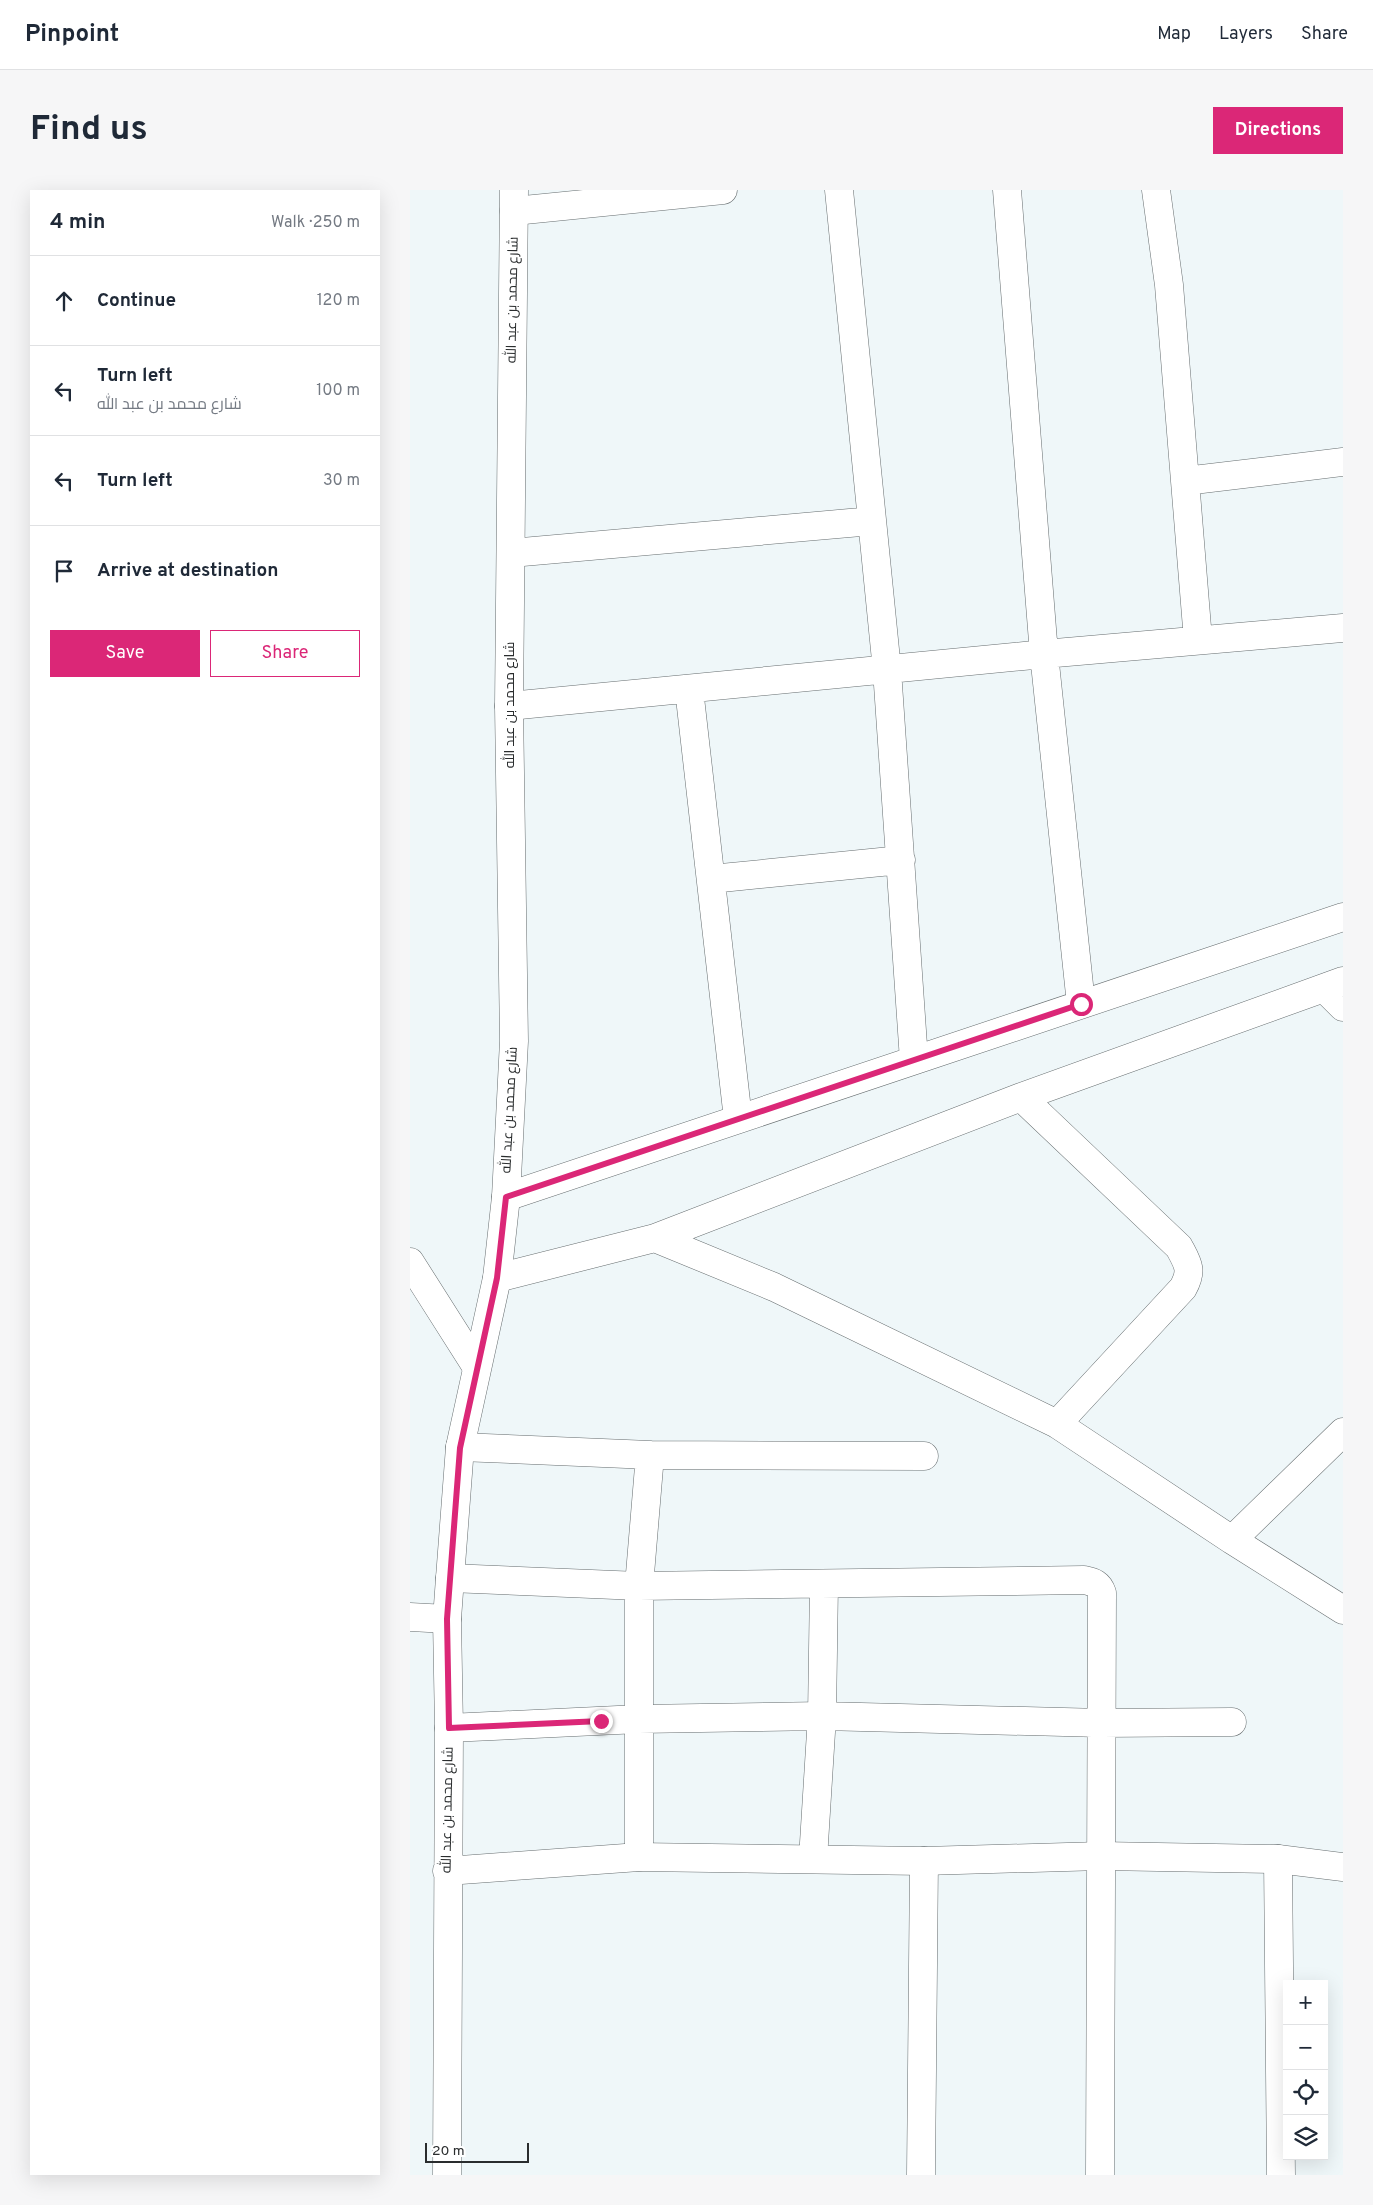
<!DOCTYPE html>
<meta charset="utf-8">
<style>
body{margin:0;font-family:Overpass,Cairo,sans-serif;background:#f6f6f7;color:#1f2937}
.controls{position:absolute;right:15px;bottom:15px;display:grid;overflow:hidden;border-radius:0px;box-shadow:0 5px 20px #0002}
.controls button{width:45px;height:45px;display:grid;place-items:center;padding:0;border:0;border-bottom:1px solid #e0e1e3;background:#fff;color:#1f2937;font:25px sans-serif}
.scale{position:absolute;left:15px;bottom:12px;width:104px;box-sizing:border-box;padding-left:5px;border:2px solid #2a2d2e;border-top:0;font-size:14px;line-height:18px;white-space:nowrap;color:#2a2d2e;-webkit-text-stroke:4px #fff;paint-order:stroke}
.stop{position:absolute;width:15px;height:15px;margin:-11px;border:4px solid #db2777;border-radius:50%;background:#fff}
.stop.end{background:#db2777;border-color:#fff;box-shadow:0 1px 5px #0008}
.list{margin:0;padding:0;list-style:none}
h2{display:flex;justify-content:space-between;align-items:center;height:65px;margin:0;padding:0 20px;font-size:21px}
h2 small{font-size:16px;font-weight:400;color:#747a83}
.list li{display:grid;grid-template-columns:32px 1fr auto;gap:15px;align-items:center;box-sizing:border-box;height:90px;padding:0 20px;border-top:1px solid #e0e1e3}
.list b{display:block;font-size:19px;white-space:nowrap}
.list p{margin:0;font-size:16px;white-space:nowrap;color:#747a83}
.list em{font-size:16px;font-style:normal;color:#747a83}
.actions{display:flex;gap:10px;padding:15px 20px}
.actions a{flex:1;padding:11px 0;border:1px solid #db2777;border-radius:0px;text-align:center;font-size:18px;color:#db2777}
.actions .main{background:#db2777;color:#fff}
.icon{flex:none;width:28px;height:28px;fill:none;stroke:currentColor;stroke-width:2;stroke-linecap:round;stroke-linejoin:round}
.map{position:relative;flex:none;width:933px;height:1985px;overflow:hidden;border-radius:0px}
header{display:flex;align-items:center;gap:30px;box-sizing:border-box;height:70px;padding:0 25px;background:#fff;border-bottom:1px solid #e0e1e3}
header strong{font-size:24px}
nav{display:flex;gap:28px;margin-inline-start:auto;font-size:18px}
.intro{display:flex;align-items:center;justify-content:space-between;box-sizing:border-box;height:120px;padding:0 30px}
h1{margin:0;font-size:35px}
.button{padding:12px 22px;border-radius:0px;background:#db2777;color:#fff;font-size:18px;font-weight:700}
main{display:flex;gap:30px;padding:0 30px}
aside{flex:1;background:#fff;border-radius:0px;box-shadow:0 5px 20px #0002}
.map>svg:first-child{display:block}
.lines{fill:none;stroke-linecap:round;stroke-linejoin:round}
.street-casing{stroke:#666d6f;stroke-width:29}
.secondary-casing{stroke:#666d6f;stroke-width:29}
.street{stroke:#fff;stroke-width:28}
.secondary{stroke:#fff;stroke-width:28}
.route{stroke:#db2777;stroke-width:6}
.labels{text-anchor:middle;dominant-baseline:central;stroke-width:4;stroke-linejoin:round;paint-order:stroke}
.street-label{font-size:14px;fill:#2a2d2e;stroke:#fff}
</style>
<header>
<strong>Pinpoint</strong>
<nav><a>Map</a><a>Layers</a><a>Share</a></nav>
</header>
<div class="intro"><h1>Find us</h1><a class="button">Directions</a></div>
<main>
<aside>
<h2>4 min<small>Walk · 250 m</small></h2>
<ul class="list">
<li><svg class="icon" aria-label="ahead" viewBox="0 0 24 24"><path d="M12 20V5M6 11l6-6 6 6"/></svg><div><b>Continue</b></div><em>120 m</em></li>
<li><svg class="icon" aria-label="left" viewBox="0 0 24 24"><path d="M17 20v-9H6M10 6l-5 5 5 5"/></svg><div><b>Turn left</b><p>شارع محمد بن عبد الله</p></div><em>100 m</em></li>
<li><svg class="icon" aria-label="left" viewBox="0 0 24 24"><path d="M17 20v-9H6M10 6l-5 5 5 5"/></svg><div><b>Turn left</b></div><em>30 m</em></li>
<li><svg class="icon" aria-label="arrive" viewBox="0 0 24 24"><path d="M6 21V4h12l-3 4 3 4H6"/></svg><div><b>Arrive at destination</b></div></li>
</ul>
<div class="actions"><a class="main">Save</a><a>Share</a></div>
</aside>
<div class="map">
<svg width="933" height="1985" viewBox="0 0 933 1985">
<rect width="100%" height="100%" fill="#eff7f9"/>
<g class="lines">
<defs>
<path id="street" d="M429,0L477,480L504,870
M597,0L634,464L671,814
M746,0L759,95L788,450
M104,21L313,0
M775,291L933,272
M101,363L462,331
M279,499L328,929
M99,516L634,464L933,438
M301,689L491,670
M914,798L933,817
M611,907L769,1057C778,1074 783,1080 773,1098L647,1234
M96,1007L933,727
M245,1048L364,1097L647,1234L822,1350L933,1420
M0,1072L66,1176
M87,1088L245,1048L611,907L933,791
M50,1257L240,1265L514,1266
M822,1350L933,1242
M40,1388L229,1396L674,1390C684,1392 689,1394 692,1403L690,1985
M0,1427L37,1429
M39,1538L229,1529L412,1526L692,1533L822,1532
M229,1667V1396L240,1265
M403,1669L412,1526L414,1394
M868,1669L871,1985
M511,1985L514,1671"/>
<path id="secondary" d="M37,1681L229,1667L514,1671L691,1666L868,1669L933,1677
M37,1985L39,1538L37,1429L40,1388L50,1257L87,1088L96,1007L104,851L99,516L104,0"/>
</defs>
<use href="#street" class="street-casing"/>
<use href="#secondary" class="secondary-casing"/>
<use href="#street" class="street"/>
<use href="#secondary" class="secondary"/>
</g>
<g class="lines">
<path class="route" d="M191,1531L39,1538L37,1429L50,1258L87,1088L96,1007L671,814"/>
</g>
<g class="labels">
<g class="street-label">
<text transform="translate(103 110) rotate(-89)">شارع محمد بن عبد الله</text>
<text transform="translate(100 515) rotate(-90)">شارع محمد بن عبد الله</text>
<text transform="translate(100 920) rotate(-87)">شارع محمد بن عبد الله</text>
<text transform="translate(38 1620) rotate(-89)">شارع محمد بن عبد الله</text>
</g>
</g>
</svg>
<div class="controls">
<button>+</button>
<button>−</button>
<button><svg class="icon" aria-label="locate" viewBox="0 0 24 24"><circle cx="12" cy="12" r="6"/><path d="M12 2v4M12 18v4M2 12h4M18 12h4"/></svg></button>
<button><svg class="icon" aria-label="layers" viewBox="0 0 24 24"><path d="M12 4l9 5-9 5-9-5zM3 14l9 5 9-5"/></svg></button>
</div>
<div class="scale">20 m</div>
<div class="stop" style="left:671px;top:814px"></div>
<div class="stop end" style="left:191px;top:1531px"></div>
</div>
</main>
